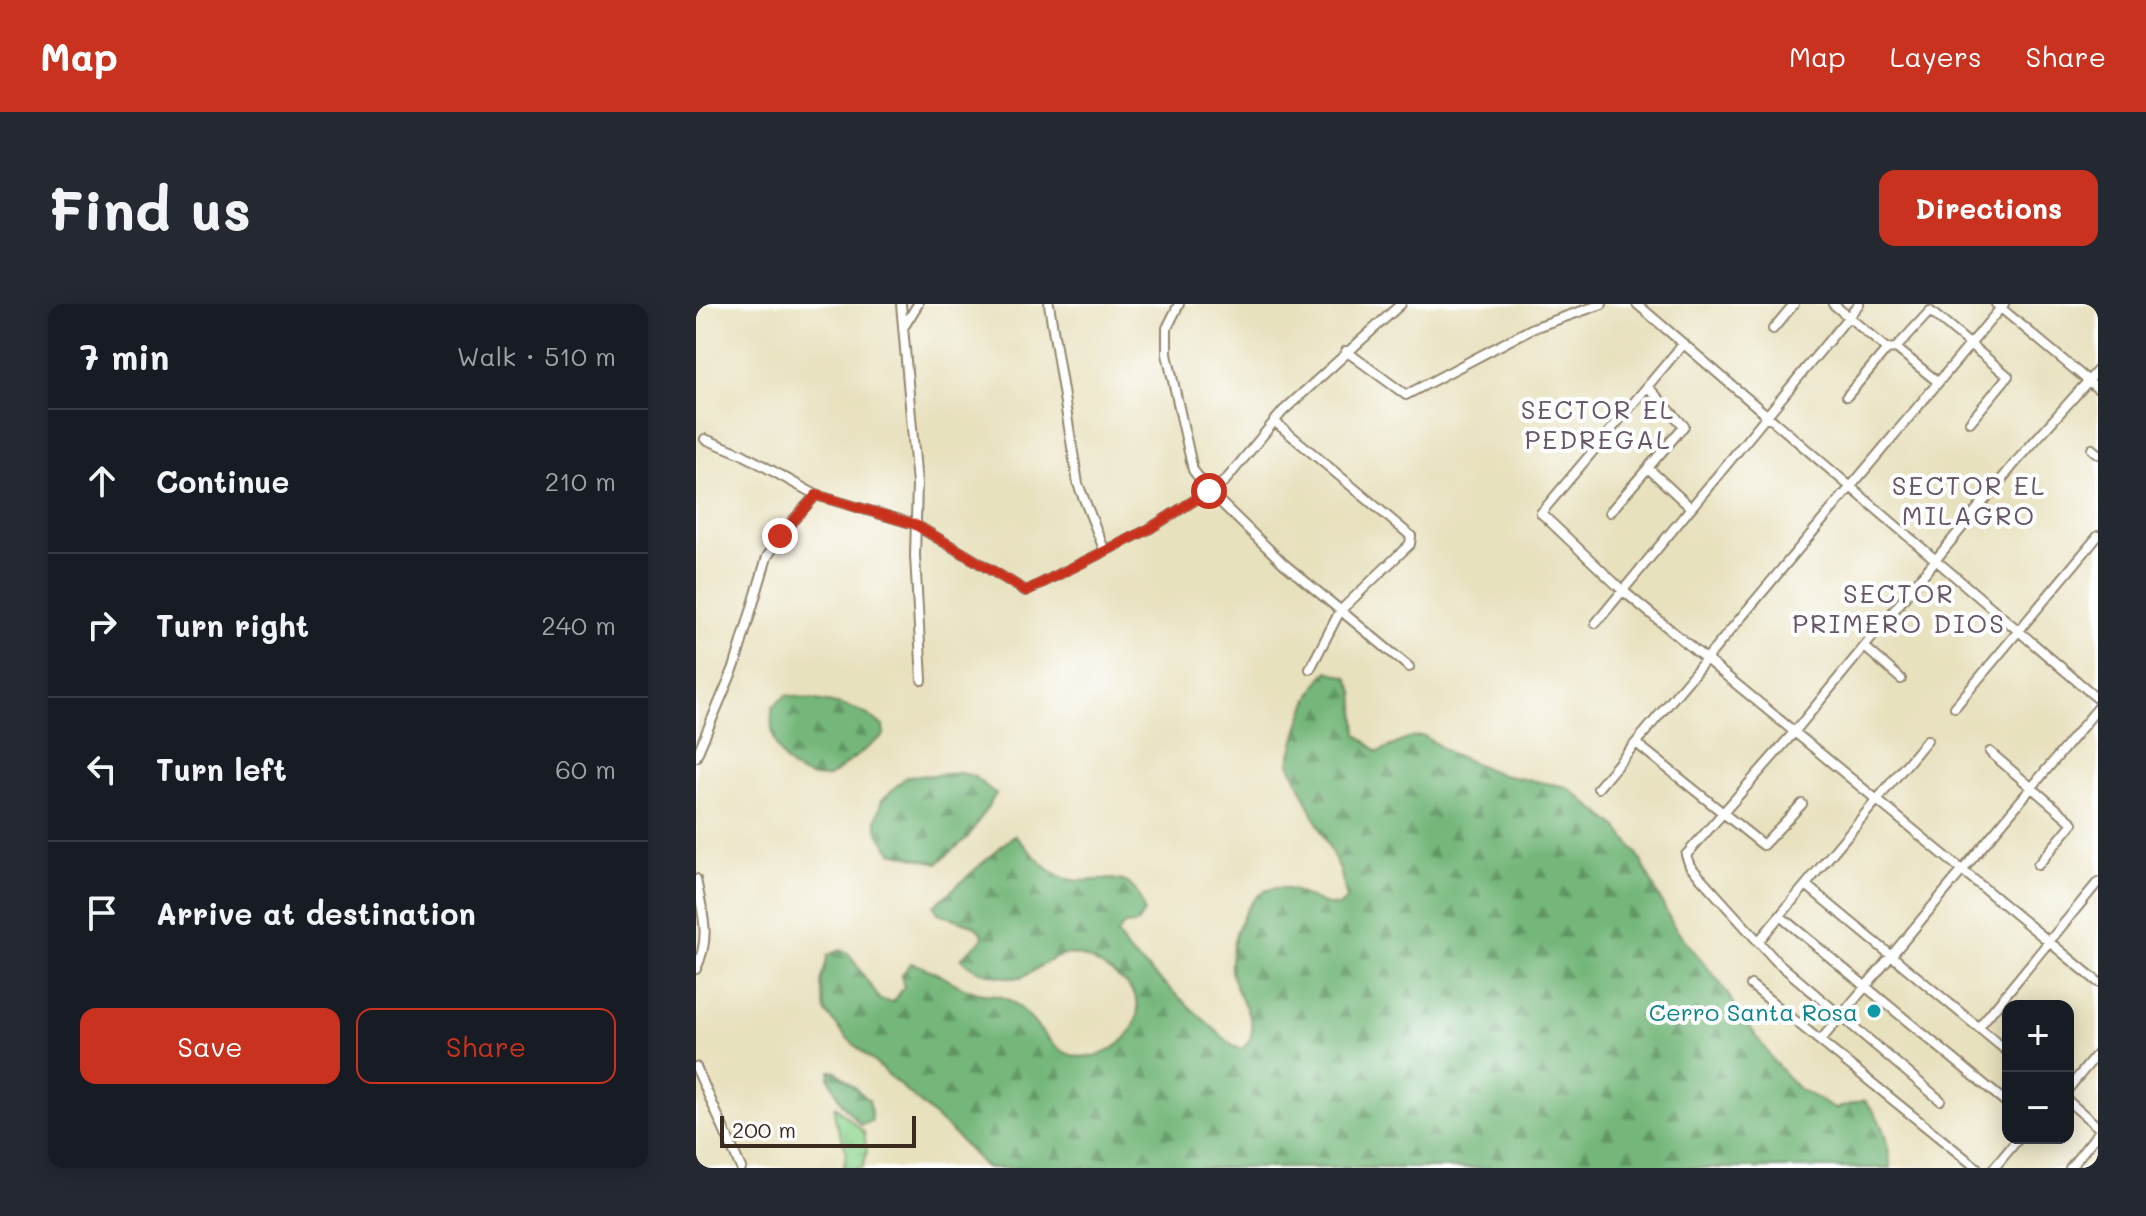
<!DOCTYPE html>
<meta charset="utf-8">
<style>
body{margin:0;font-family:Mali,sans-serif;background:#242831;color:#f1f3f6}
.controls{position:absolute;right:24px;bottom:24px;display:grid;overflow:hidden;border-radius:16px;box-shadow:0 4px 20px #0003}
.controls button{width:72px;height:72px;display:grid;place-items:center;padding:0;border:0;border-bottom:2px solid #363941;background:#171b24;color:#f1f3f6;font:40px sans-serif}
.scale{position:absolute;left:24px;bottom:20px;width:196px;box-sizing:border-box;padding-left:8px;border:4px solid #3b2a1e;border-top:0;font-size:22px;line-height:28px;white-space:nowrap;color:#3b2a1e;-webkit-text-stroke:6px #fff;paint-order:stroke}
.stop{position:absolute;width:24px;height:24px;margin:-18px;border:6px solid #c8321e;border-radius:50%;background:#fff}
.stop.end{background:#c8321e;border-color:#fff;box-shadow:0 2px 8px #0008}
.list{margin:0;padding:0;list-style:none}
h2{display:flex;justify-content:space-between;align-items:center;height:104px;margin:0;padding:0 32px;font-size:34px}
h2 small{font-size:26px;font-weight:400;color:#9ea1a6}
.list li{display:grid;grid-template-columns:52px 1fr auto;gap:24px;align-items:center;box-sizing:border-box;height:144px;padding:0 32px;border-top:2px solid #363941}
.list b{display:block;font-size:30px;white-space:nowrap}
.list em{font-size:26px;font-style:normal;color:#9ea1a6}
.actions{display:flex;gap:16px;padding:24px 32px}
.actions a{flex:1;padding:18px 0;border:2px solid #c8321e;border-radius:16px;text-align:center;font-size:28px;color:#c8321e}
.actions .main{background:#c8321e;color:#fff}
.icon{flex:none;width:44px;height:44px;fill:none;stroke:currentColor;stroke-width:2;stroke-linecap:round;stroke-linejoin:round}
.map{position:relative;flex:none;width:1402px;height:864px;overflow:hidden;border-radius:16px}
header{display:flex;align-items:center;gap:48px;box-sizing:border-box;height:112px;padding:0 40px;background:#c8321e;color:#fff}
header strong{font-size:38px}
nav{display:flex;gap:44px;margin-inline-start:auto;font-size:28px}
.intro{display:flex;align-items:center;justify-content:space-between;box-sizing:border-box;height:192px;padding:0 48px}
h1{margin:0;font-size:56px}
.button{padding:20px 36px;border-radius:16px;background:#c8321e;color:#fff;font-size:28px;font-weight:700}
main{display:flex;gap:48px;padding:0 48px}
aside{flex:1;background:#171b24;border-radius:16px;box-shadow:0 4px 20px #0003}
.map>svg:first-child{display:block}
.forest{fill:url(#forest-firs);stroke:#58704c;stroke-width:2}
.wetland{fill:url(#wetland-marsh);stroke:#668056;stroke-width:2}
.lines{fill:none;stroke-linecap:round;stroke-linejoin:round}
.minor-casing{stroke:#92866e;stroke-width:12}
.minor{stroke:#fff;stroke-width:8}
.route{stroke:#c8321e;stroke-width:10}
.culture-dot{fill:#0f9aa8;stroke:#fff;stroke-width:3}
.labels{text-anchor:middle;dominant-baseline:central;stroke-width:8;stroke-linejoin:round;paint-order:stroke}
.culture-label{font-size:24px;fill:#0d838f;stroke:#fff;text-anchor:end}
.neighbourhood-label{font-size:26px;letter-spacing:2px;fill:#665667;stroke:#fff}
</style>
<header>
<strong>Map</strong>
<nav><a>Map</a><a>Layers</a><a>Share</a></nav>
</header>
<div class="intro"><h1>Find us</h1><a class="button">Directions</a></div>
<main>
<aside>
<h2>7 min<small>Walk · 510 m</small></h2>
<ul class="list">
<li><svg class="icon" aria-label="ahead" viewBox="0 0 24 24"><path d="M12 20V5M6 11l6-6 6 6"/></svg><div><b>Continue</b></div><em>210 m</em></li>
<li><svg class="icon" aria-label="right" viewBox="0 0 24 24"><path d="M7 20v-9h11M14 6l5 5-5 5"/></svg><div><b>Turn right</b></div><em>240 m</em></li>
<li><svg class="icon" aria-label="left" viewBox="0 0 24 24"><path d="M17 20v-9H6M10 6l-5 5 5 5"/></svg><div><b>Turn left</b></div><em>60 m</em></li>
<li><svg class="icon" aria-label="arrive" viewBox="0 0 24 24"><path d="M6 21V4h12l-3 4 3 4H6"/></svg><div><b>Arrive at destination</b></div></li>
</ul>
<div class="actions"><a class="main">Save</a><a>Share</a></div>
</aside>
<div class="map">
<svg width="1402" height="864" viewBox="0 0 1402 864">
<defs>
<pattern id="forest-firs" width="22" height="20" patternUnits="userSpaceOnUse" patternTransform="scale(2)"><rect width="22" height="20" fill="#74b77a"/><path d="M5 1l3.5 6h-7zM16 11l3.5 6h-7z" fill="#609563"/></pattern>
<pattern id="wetland-marsh" width="20" height="14" patternUnits="userSpaceOnUse" patternTransform="scale(2)"><rect width="20" height="14" fill="#90d68f"/><path d="M1 5h8M5 5V1M11 12h8M15 12V8" fill="none" stroke="#7db87b"/></pattern>
</defs>
<rect width="100%" height="100%" fill="#fff"/>
<filter id="ink" filterUnits="userSpaceOnUse"><feTurbulence type="fractalNoise" baseFrequency=".0125" numOctaves="2"/><feDisplacementMap in="SourceGraphic" scale="16" xChannelSelector="R" yChannelSelector="G"/><feConvolveMatrix kernelMatrix="1 2 1 2 8 2 1 2 1" color-interpolation-filters="sRGB"/></filter>
<filter id="wash" filterUnits="userSpaceOnUse"><feTurbulence type="fractalNoise" baseFrequency=".006" numOctaves="4" result="noise"/><feDisplacementMap in="SourceGraphic" scale="32" xChannelSelector="R" yChannelSelector="G"/><feGaussianBlur stdDeviation="1.8" result="paint"/><feColorMatrix in="noise" values="0 0 0 0 0 0 0 0 0 0 0 0 0 0 0 0 0 1.4 0 .05"/><feComposite in="paint" operator="in"/></filter>
<g filter="url(#wash)">
<rect width="100%" height="100%" fill="#e8e1be"/>
<path class="forest" d="M632,367L651,373L658,388L661,430L682,448L715,433L728,432L754,449L806,471L871,483L922,524L942,551L978,623L1022,676L1078,758L1102,784L1139,805L1168,796C1187,813 1192,840 1195,864H290L256,828L150,733L129,707L125,679L132,651L144,646L153,650L184,696L197,698L208,683L205,672L215,659C239,664 258,683 282,689C293,692 301,690 311,695C333,706 345,733 365,746C396,767 449,736 441,697C437,682 419,671 407,663C368,637 358,656 325,674C306,674 276,669 265,654L286,636L287,630L277,621L242,609L238,602L318,531C331,543 349,566 365,573C398,587 436,553 448,608L440,620L428,621L421,630L431,646L537,742L546,745C573,722 537,693 535,666C533,640 549,588 579,584C602,581 621,604 644,602L651,595L644,566L593,459C600,431 610,388 632,367Z
M91,391C122,397 163,399 187,422L188,431L133,473C90,478 70,438 77,402Z
M264,469L277,472L300,490L272,533L242,559L196,548L182,529L180,516L186,496L210,473Z
M134,767H140L173,796L176,817L165,821L146,800L133,774Z"/>
<path class="wetland" d="M139,802L168,828L171,848L166,864H146C159,844 134,821 139,802Z"/>
</g>
<g filter="url(#ink)">
<g class="lines">
<defs>
<path id="minor" d="M205,0L221,180L219,252L226,376
M353,0L382,180L408,245
M483,0L471,24V50L497,166L513,187L587,259L713,363
M941,0L1402,395
M1137,0L1191,45
M1300,0L1402,85
M209,21L222,0
M1077,25L1098,0
M987,40L845,209L926,286L1402,678
M1200,44L1242,78
M650,47L710,91L837,24L906,0
M1151,92L1191,45L1200,44L1234,7L1312,72L1274,118
M578,117L715,232L714,240L644,307L614,365
M9,135L46,150L120,191L218,220L330,287L453,225L529,177L587,107L705,0
M1396,145L1402,150
M952,164L994,203
M914,208L988,122L952,83
M900,319L1163,0
M1170,344L1205,375
M1259,403L1402,232
M940,439L1067,541L1106,500
M1294,448L1377,519L1342,561
M0,453L39,361L71,253L91,223L120,191
M902,484L1308,0
M0,575C6,609 16,631 0,665
M1110,581L1312,748
M1084,612L1312,800
M1062,638L1231,436
M1055,681L1281,864
M1283,723L1402,578
M1124,737L1402,404
M0,763L45,864
M1372,785L1402,749
M1244,796L1080,657L994,562L990,551L1100,426L1319,159L1402,66
M1372,797L1402,823
M1298,864L1323,834
M1374,864L1402,829"/>
</defs>
<use href="#minor" class="minor-casing"/>
<use href="#minor" class="minor"/>
</g>
</g>
<g class="lines" filter="url(#ink)">
<path class="route" d="M84,232L120,191L218,220L330,287L453,225L513,187"/>
</g>
<circle class="culture-dot" cx="1178" cy="707" r="8"/>
<g class="labels">
<g class="culture-label">
<text x="1162" y="707">Cerro Santa Rosa</text>
</g>
<g class="neighbourhood-label">
<text x="902" y="105">SECTOR EL<tspan x="902" dy="30">PEDREGAL</tspan></text>
<text x="1273" y="181">SECTOR EL<tspan x="1273" dy="30">MILAGRO</tspan></text>
<text x="1203" y="289">SECTOR<tspan x="1203" dy="30">PRIMERO DIOS</tspan></text>
</g>
</g>
</svg>
<div class="controls">
<button>+</button>
<button>−</button>
</div>
<div class="scale">200 m</div>
<div class="stop" style="left:513px;top:187px"></div>
<div class="stop end" style="left:84px;top:232px"></div>
</div>
</main>
